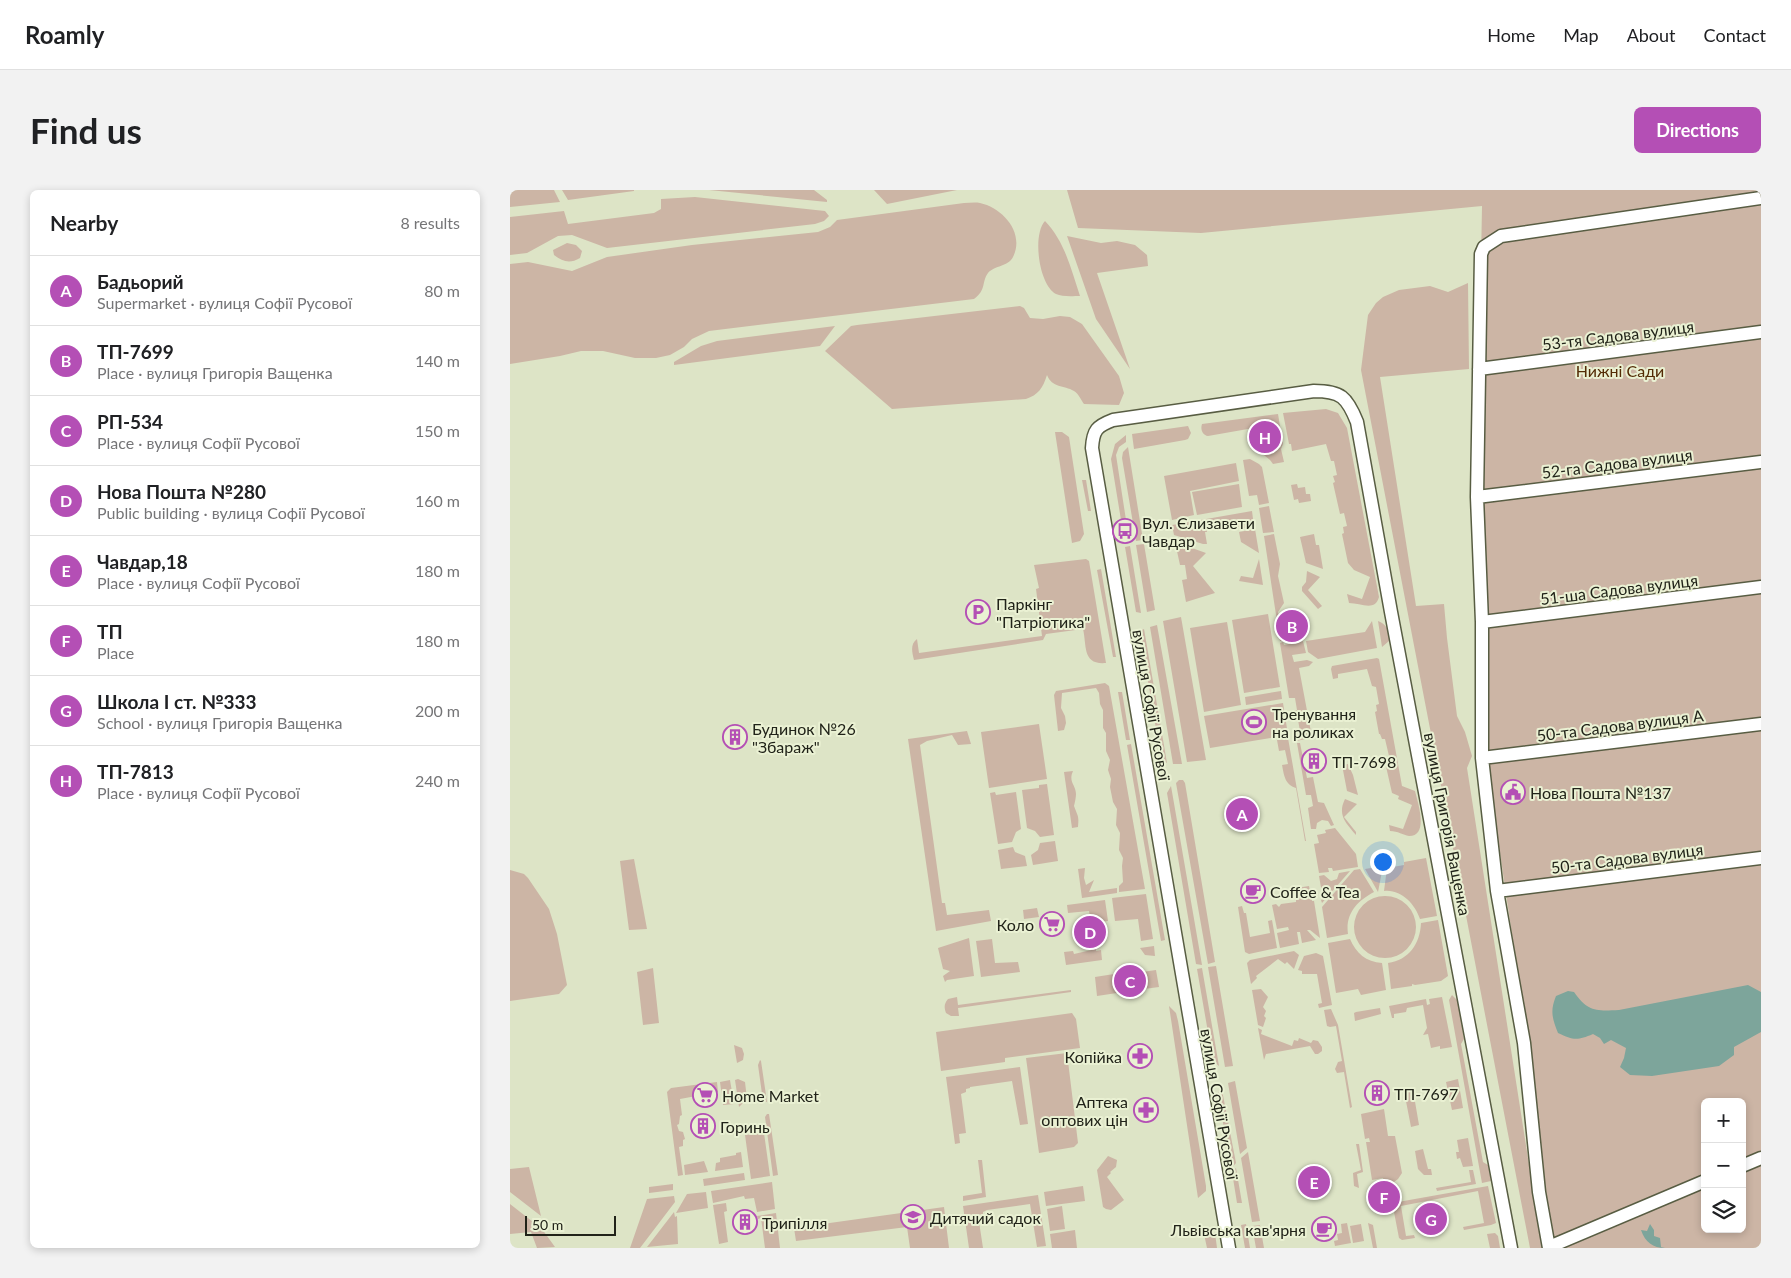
<!DOCTYPE html>
<meta charset="utf-8">
<style>
body{margin:0;font-family:Lato,sans-serif;background:#f2f2f2;color:#202124}
.controls{position:absolute;right:15px;bottom:15px;display:grid;overflow:hidden;border-radius:8px;box-shadow:0 2px 8px #0003}
.controls button{width:45px;height:45px;display:grid;place-items:center;padding:0;border:0;border-bottom:1px solid #e0e0e0;background:#fff;color:#202124;font:25px sans-serif}
.scale{position:absolute;left:15px;bottom:12px;width:91px;box-sizing:border-box;padding-left:5px;border:2px solid #212319;border-top:0;font-size:14px;line-height:18px;white-space:nowrap;color:#212319;-webkit-text-stroke:4px #eaf1d3;paint-order:stroke}
.you{position:absolute;left:872px;top:671px;width:18px;height:18px;margin:-12px;border:4px solid #fff;border-radius:50%;background:#1a73e8;box-shadow:0 0 0 8px #1a73e833}
.badge{display:grid;place-items:center;width:32px;height:32px;border-radius:50%;background:#b44fb5;color:#fff;font-size:16px;font-weight:700}
.pin{position:absolute;translate:-50% -50%;border:2px solid #fff;box-shadow:0 1px 5px #0006}
.list{margin:0;padding:0;list-style:none}
h2{display:flex;justify-content:space-between;align-items:center;height:65px;margin:0;padding:0 20px;font-size:21px}
h2 small{font-size:16px;font-weight:400;color:#757577}
.list li{display:grid;grid-template-columns:32px 1fr auto;gap:15px;align-items:center;box-sizing:border-box;height:70px;padding:0 20px;border-top:1px solid #e0e0e0}
.list b{display:block;font-size:19px;white-space:nowrap}
.list p{margin:0;font-size:16px;white-space:nowrap;color:#757577}
.list em{font-size:16px;font-style:normal;color:#757577}
.icon{flex:none;width:28px;height:28px;fill:none;stroke:currentColor;stroke-width:2;stroke-linecap:round;stroke-linejoin:round}
.map{position:relative;flex:none;width:1251px;height:1058px;overflow:hidden;border-radius:8px}
header{display:flex;align-items:center;gap:30px;box-sizing:border-box;height:70px;padding:0 25px;background:#fff;border-bottom:1px solid #e0e0e0}
header strong{font-size:24px}
nav{display:flex;gap:28px;margin-inline-start:auto;font-size:18px}
.intro{display:flex;align-items:center;justify-content:space-between;box-sizing:border-box;height:120px;padding:0 30px}
h1{margin:0;font-size:35px}
.button{padding:12px 22px;border-radius:8px;background:#b44fb5;color:#fff;font-size:18px;font-weight:700}
main{display:flex;gap:30px;padding:0 30px}
aside{flex:1;background:#fff;border-radius:8px;box-shadow:0 2px 8px #0003}
.map>svg:first-child{display:block}
.green{fill:#ccb5a5;fill-rule:evenodd}
.water{fill:#7da59b}
.lines{fill:none;stroke-linecap:round;stroke-linejoin:round}
.minor-casing{stroke:#585d43;stroke-width:15}
.minor{stroke:#fff;stroke-width:12}
.labels{text-anchor:middle;dominant-baseline:central;stroke-width:4;stroke-linejoin:round;paint-order:stroke}
.street-label{font-size:16px;fill:#212319;stroke:#eaf1d3}
.park-label{font-size:16px;fill:#532b05;stroke:#eaf1d3}
.poi-label{font-size:16px;fill:#212319;stroke:#eaf1d3;text-anchor:start}
</style>
<header>
<strong>Roamly</strong>
<nav><a>Home</a><a>Map</a><a>About</a><a>Contact</a></nav>
</header>
<div class="intro"><h1>Find us</h1><a class="button">Directions</a></div>
<main>
<aside>
<h2>Nearby<small>8 results</small></h2>
<ul class="list">
<li><span class="badge">A</span><div><b>Бадьорий</b><p>Supermarket · вулиця Софії Русової</p></div><em>80 m</em></li>
<li><span class="badge">B</span><div><b>ТП-7699</b><p>Place · вулиця Григорія Ващенка</p></div><em>140 m</em></li>
<li><span class="badge">C</span><div><b>РП-534</b><p>Place · вулиця Софії Русової</p></div><em>150 m</em></li>
<li><span class="badge">D</span><div><b>Нова Пошта №280</b><p>Public building · вулиця Софії Русової</p></div><em>160 m</em></li>
<li><span class="badge">E</span><div><b>Чавдар,18</b><p>Place · вулиця Софії Русової</p></div><em>180 m</em></li>
<li><span class="badge">F</span><div><b>ТП</b><p>Place</p></div><em>180 m</em></li>
<li><span class="badge">G</span><div><b>Школа І ст. №333</b><p>School · вулиця Григорія Ващенка</p></div><em>200 m</em></li>
<li><span class="badge">H</span><div><b>ТП-7813</b><p>Place · вулиця Софії Русової</p></div><em>240 m</em></li>
</ul>
</aside>
<div class="map">
<svg width="1251" height="1058" viewBox="0 0 1251 1058">
<rect width="100%" height="100%" fill="#dde4c6"/>
<path class="green" d="M0,0H44L50,12L0,17Z
M52,0H124V1L58,10Z
M199,0H304L317,10V12Z
M364,0H447L377,14Z
M557,0H1251V1058H1044L1034,1002L1018,853L976,568L969,183L972,16L691,43L568,38ZM1195,912H1232V1039H1195Z
M185,7L315,21L319,26L314,31L305,34L97,58L62,45L48,46L17,63L0,65V27L54,21L58,34L144,23L151,19V9Z
M454,13C459,13 465,12 470,13C493,18 515,43 503,67C498,77 485,75 478,83C471,93 477,99 464,109L199,141L182,149L174,157L160,165L146,168H125L93,161H71L50,166L0,174V74L18,72L62,81L97,67L182,55L308,42L320,37L327,30Z
M535,31C555,52 561,79 570,106C563,106 552,107 546,104C529,95 522,45 535,31Z
M557,46L591,53L607,51L625,55L637,65L638,76L587,83L620,179L586,129Z
M57,53L66,55L72,61L70,68C60,74 53,72 44,65L43,60Z
M958,93L959,179L870,187L906,416L934,414L937,448L947,526L955,542L962,566L957,578L1032,1058H1020L851,180L858,125L866,113L873,107L889,100L920,96L938,102Z
M510,116L514,118L520,128L533,129L550,126L560,127L572,134L609,186L614,203L609,215L574,214C571,210 569,204 564,201C554,195 542,198 537,185C533,198 528,205 516,209L382,219L315,161L341,136L347,135Z
M325,136L310,156L164,175V172L191,156L207,151Z
M816,219L828,223L837,238L869,407C865,422 851,413 839,413L837,404L852,409L860,387L844,380L838,373L832,344L834,343L833,337L837,336L834,323L830,324L823,293L825,292L823,286L827,285L824,271H821L816,254L782,261L781,254H779L773,223Z
M768,224L773,254L771,259L774,272L763,274L760,270L749,261L771,257L767,234L698,246C693,245 690,240 692,234Z
M678,236L681,243L678,249L675,250L624,259L622,244Z
M545,242H552L559,247L574,344L570,351L562,353Z
M616,245V252L609,257L606,265L616,330H611L601,269L605,254Z
M618,257L633,350L626,351L612,268L613,262Z
M740,269L749,274L752,277L759,313L749,315L747,305L739,306L733,270Z
M726,273L729,291L680,301L684,325L662,330L654,286Z
M572,290H576L581,321H578Z
M729,294L732,317L687,325L682,302Z
M787,294L788,298L795,297L796,304H800L801,311L789,313L788,309L784,310L781,295Z
M759,316L764,342L753,343L749,318Z
M742,321L744,337L729,339L726,330L696,336L697,342H695L697,354H693L664,345L662,335Z
M745,339L749,363L731,352L729,342Z
M764,344L770,374L768,386L774,413L768,422L773,451H770L754,346Z
M804,344L806,355H809L813,379L796,373L790,347Z
M665,352L696,363L683,376L705,403L676,412L672,390L677,389L675,375H670Z
M634,354L645,420L637,422L626,355Z
M620,356L631,423L626,422L615,357Z
M576,369L579,371L596,473C572,475 577,456 573,439L536,444L533,450L404,470C402,462 400,454 407,449L409,463L532,446L526,399L529,398L524,375Z
M749,369L753,395L729,391L731,386L743,388Z
M591,379L606,467H603L587,380Z
M797,381L810,387L798,400L812,416L808,419L792,401V397L796,392Z
M758,424L770,497L734,503L722,430Z
M671,427L696,570L677,572L653,431Z
M862,431L867,458L808,469L798,462L796,451L855,442Z
M868,431C877,434 880,442 879,451L872,457Z
M717,432L731,515L694,522L680,438Z
M647,435L672,574H663L640,437Z
M634,439L657,573L651,569L630,443V441Z
M793,451L796,463L782,465L784,472L797,470L803,472L799,476L789,478L801,542L807,544L806,547L786,551L785,543L790,541L788,530H783L781,521L787,520L785,508H779L770,453L773,452L774,455Z
M867,468L869,469L892,596L905,601C908,613 919,646 899,646C893,645 888,641 880,641L879,635L893,639L902,615L888,609L889,606L882,603L875,572H876V568L879,566L875,549H872L870,544H869L865,522L867,521L866,515L869,514L866,497L862,496L857,479L828,484V488L823,489L821,479L822,476Z
M595,493L599,496L635,699L609,702V696L613,692L612,676L613,668L609,660L610,643L606,635L607,619L603,612L600,597L601,589L598,580L600,570L596,561V543L593,538V520L590,514L589,503L586,498L552,503L551,518L555,526L556,533L554,540L548,541L544,505L546,501Z
M771,501L772,509L736,515L735,507Z
M608,502H612L620,550H616Z
M773,513L778,545L700,558L694,526Z
M529,534L537,589L479,598L471,542Z
M457,541L461,554L448,555L442,545L417,551L410,555L432,713H435L437,725L479,720L481,731L426,741L398,549Z
M778,548L796,651H795L786,598C775,595 774,585 772,575L778,574L775,560L769,561L767,550Z
M787,553H790L797,588L803,587L808,612L814,613L824,635L821,636L818,631L812,630L807,633L806,639H801L798,618L803,616L801,605H796Z
M621,554L655,750L651,751L617,555Z
M838,574L843,585L848,605L837,601L832,575Z
M563,581C558,592 566,595 566,604C566,607 565,612 564,616C568,627 569,625 568,637L562,638L554,582Z
M669,590H673L675,593L705,772L698,774L666,593Z
M537,594L544,645L530,647L525,641L517,638L512,600L529,598V595Z
M661,596L692,775L686,774L657,603Z
M485,602L486,605L506,602L511,639L506,642L502,652L488,654L480,603Z
M835,609L847,614L834,627L846,642V645C836,633 827,625 835,609Z
M825,638L846,664L848,677L823,681L822,678H818L819,682L809,683L804,654L809,653L807,645L816,643L815,640Z
M545,651L548,671L523,675L521,665L528,660L530,653Z
M503,657L505,662L515,666L517,676L491,679L488,660Z
M916,668L927,726L910,729C905,714 891,699 874,701L877,678L894,675V672Z
M124,669L137,739L119,740L110,671Z
M873,676L868,702L855,679Z
M575,678L574,688L576,695L584,690L579,702L607,698V703L572,708L568,679Z
M850,679L864,702C847,711 835,724 838,744L817,748L812,717L844,680Z
M0,680L14,684L18,688L39,719L47,744L57,795L49,804L0,811Z
M840,681L812,713L811,710L813,709L809,686L814,685L821,691L827,689L829,683Z
M799,696L800,701L776,705L775,700Z
M636,704L643,749L631,751L628,729L605,731L602,708Z
M801,704L802,711H804L810,748L800,740H797L806,750L792,753L790,742H787L789,754L770,758L767,743L779,740L778,737L767,739L762,715L766,714L769,717L771,714L786,712V707Z
M844 737a31 31 0 1 1 62 0a31 31 0 1 1-62 0Z
M595,710L598,731L584,733L583,728L580,727L579,721L558,723L557,715Z
M732,716L734,723H736L740,747L760,743L758,731L762,730L767,758L739,764L735,762L728,717Z
M527,718L529,727L514,729L513,720Z
M928,730L938,786L931,791L905,795L902,794V796L881,799L878,773C899,770 910,754 911,733Z
M459,748L464,786L437,790L435,792L433,786L440,781L433,779L428,758Z
M482,749L485,773L508,772L510,782L471,787L466,751Z
M840,749C846,763 856,772 872,773L876,800L851,805L848,799L826,803L818,753Z
M644,756L645,766L635,765L630,758Z
M586,759V761L591,760L592,770L556,775L554,762L563,761L564,764Z
M784,761L789,765L784,779L777,772L775,774L768,769L746,786L747,788L741,794L737,773L740,770Z
M806,763L813,766L822,815L809,818L808,814L812,813L807,784H792V781L788,780L794,766Z
M706,776L723,876L715,877L698,777Z
M143,778L149,833L133,835L127,782Z
M692,778L709,876L703,871L687,779Z
M646,780L649,797L634,799L632,782Z
M604,784L607,803L587,806L585,787Z
M751,799L758,807L753,817L756,821L754,826L756,828L753,837L748,835L742,800Z
M561,800V802L448,818L449,826H441L436,823C434,817 434,814 438,809L447,807L448,815Z
M942,805L948,811L954,849L951,854L973,972L978,975L981,991L972,993L939,810Z
M932,807L942,857L930,859V856L921,858L918,844L913,845L917,838L913,815L897,818L896,822L884,824V828H882L879,816L916,809L917,815L920,814L919,809Z
M659,816L666,823L668,831L696,996V1001L688,1008Z
M870,818L871,824L845,831L844,823L846,822Z
M821,819L828,835L842,917L840,918L834,882L827,883L825,879L828,872L832,871L826,836L820,837L817,836L814,820Z
M562,823L566,829L570,858L495,868V872L431,881L426,842Z
M748,838L752,840L751,844L782,856L784,850L788,851L789,848L801,853L803,850L808,851L812,857V861L808,864H805L800,856L756,864L754,870Z
M224,855L232,858L234,864L233,870L227,873Z
M557,863L568,953L564,957L529,963L516,868Z
M250,870L251,871L257,912L253,911L248,875Z
M510,877L518,934L510,935L502,891L460,897V898L456,899V902L451,904L456,943L449,944L450,953L445,954L436,887Z
M228,889L235,892L237,909L229,917L225,890Z
M948,889L953,918L942,920L936,892Z
M220,890L224,914L213,915L210,892Z
M725,891L737,958L730,964L718,893Z
M207,892L208,902L170,909L172,925L170,926L169,934L167,935L169,941L173,942L175,949L173,950V956L169,957L173,985L168,986L157,902L161,898Z
M711,895L726,973L721,979L708,904Z
M903,900L909,935L901,937L894,901Z
M874,919L878,946H885L892,983L888,989L884,992L874,993L873,988L862,990L856,952H860L859,948L855,949L851,924Z
M257,924H259L268,985L263,986L255,927Z
M254,943L260,986L241,989L235,945Z
M958,948L963,976L953,977L950,968L947,969L946,962H949L947,950Z
M846,954H849L853,982L847,984L849,998L844,996L843,983L851,980Z
M913,959L918,979H921L922,985H914L908,979L905,961Z
M231,962L233,977L205,981L206,973L210,972V968L226,965V963Z
M738,962L750,1031L742,1032L731,968Z
M598,966L607,970L606,977L600,982L601,983L597,987L614,1010L601,1020L596,1019L593,1017L587,980Z
M468,970H472L476,1007L453,1011V1006L472,1003Z
M194,971L198,982L175,985L174,975Z
M19,977L31,1026L0,1002V979Z
M726,978L732,1013H727L722,982Z
M959,980H963L966,994L927,1001L926,998L961,992Z
M234,983L235,990L194,996L193,989Z
M262,992L265,1019L247,1022L244,1008L235,1009L234,1006L203,1013L201,1001Z
M163,994V1000L139,1003V997Z
M885,994L888,1012L978,996L986,1033L981,1035L954,1040L953,1037L974,1033L968,1001L891,1016L896,1046L904,1045L905,1048L892,1050L889,1048L884,1022H880L878,1015L884,1013L881,995Z
M573,996L575,1011L536,1016L534,1002Z
M196,1002L198,1018L166,1023L177,1004Z
M528,1005L536,1056L527,1057L520,1014L477,1020L473,1022V1024L468,1025L473,1058H459L453,1016Z
M164,1006L165,1012L130,1058H120L137,1009Z
M216,1013L217,1021L214,1022L218,1052L209,1054L203,1015Z
M0,1014L32,1039L45,1057L27,1058L21,1042L0,1044Z
M552,1016L555,1039L540,1041L537,1019Z
M434,1017L439,1058H400L397,1037L286,1051L284,1038Z
M164,1022L165,1027L167,1026L168,1054L137,1057Z
M266,1023L270,1058H255L251,1028L248,1029L247,1026Z
M837,1033L841,1053L825,1056L824,1051L828,1050L827,1044L832,1043L831,1034Z
M858,1033L863,1035L867,1058H863Z
M736,1034L740,1058H735L731,1035Z
M851,1034L854,1051L843,1053L840,1036Z
M750,1035L754,1058H746L742,1036Z
M565,1040L567,1058H542L540,1044Z
M705,1043L707,1058H697L694,1044Z
M985,1043L988,1046L990,1058H980L977,1044Z"/>
<path class="water" d="M1238,795L1251,802V842L1224,857V865L1209,876L1142,886L1120,885L1110,877L1114,868L1116,858L1101,850L1094,854L1090,848L1083,844C1067,851 1063,850 1048,843C1042,828 1040,821 1046,806L1058,801L1064,802C1078,822 1086,821 1109,820Z
M1140,1034L1144,1040V1046L1150,1048L1151,1057L1155,1058C1143,1058 1135,1052 1131,1040L1137,1041Z"/>
<g class="lines">
<defs>
<path id="minor" d="M969,179L1251,142
M967,307L1251,272
M972,432L1251,397
M972,568L1251,534
M987,701L1251,668
M1232,976L1251,968
M1039,1057L1195,991
M719,1058L582,258C583,240 587,236 603,230L804,201C831,201 837,207 847,232L881,422L1001,1058
M1039,1058L1029,1002L1014,853L987,701L972,568V432L967,307L971,64L974,57L991,46L1251,8"/>
</defs>
<use href="#minor" class="minor-casing"/>
<use href="#minor" class="minor"/>
</g>
<defs>
<symbol id="bus-ring" viewBox="-11 -11 22 22"><circle r="9.5" fill="#eaf1d3" stroke="#b44fb5" stroke-width="1.5"/><path d="M-5-6H5V4H4V6H2V4H-2V6H-4V4H-5ZM-3.5-4V0h7V-4ZM-3.5 1.2v1.5H-2V1.2ZM2 1.2v1.5H3.5V1.2Z" fill="#b44fb5"/></symbol>
<symbol id="parking-ring" viewBox="-11 -11 22 22"><circle r="9.5" fill="#eaf1d3" stroke="#b44fb5" stroke-width="1.5"/><path d="M-3.5-5.5H1a3.5 3.5 0 0 1 0 7H-1V5.5H-3.5ZM-1-3.4V-.6H.8a1.4 1.4 0 0 0 0-2.8Z" fill="#b44fb5"/></symbol>
<symbol id="stadium-ring" viewBox="-11 -11 22 22"><circle r="9.5" fill="#eaf1d3" stroke="#b44fb5" stroke-width="1.5"/><path d="M0-5a6.5 5 0 1 0 0 10a6.5 5 0 1 0 0-10ZM-3.5-1.8h7v3.6h-7Z" fill="#b44fb5"/></symbol>
<symbol id="building-ring" viewBox="-11 -11 22 22"><circle r="9.5" fill="#eaf1d3" stroke="#b44fb5" stroke-width="1.5"/><path d="M-4-6H4V6H1V3H-1V6H-4ZM-2.5-4.3h1.7v1.8h-1.7ZM.8-4.3h1.7v1.8H.8ZM-2.5-1h1.7V.8h-1.7ZM.8-1h1.7V.8H.8Z" fill="#b44fb5"/></symbol>
<symbol id="civic-ring" viewBox="-11 -11 22 22"><circle r="9.5" fill="#eaf1d3" stroke="#b44fb5" stroke-width="1.5"/><path d="M-.6-6.5H3V-4.5H.6V-3L4-1V1h2V6H-6V1h2V-1L-.6-3ZM-1.2 2.5V6h2.4V2.5Z" fill="#b44fb5"/></symbol>
<symbol id="cafe-ring" viewBox="-11 -11 22 22"><circle r="9.5" fill="#eaf1d3" stroke="#b44fb5" stroke-width="1.5"/><path d="M-5.5-4.5H6V0H3Q3 3.5 0 3.5H-2.5Q-5.5 3.5-5.5 0ZM3-3.2v2h1.7v-2ZM-6 4.5H4V6H-6Z" fill="#b44fb5"/></symbol>
<symbol id="supermarket-ring" viewBox="-11 -11 22 22"><circle r="9.5" fill="#eaf1d3" stroke="#b44fb5" stroke-width="1.5"/><path d="M-6-5.5h2.5l.6 2H6L4.5 2H-2.5L-4.4-4H-6ZM-1.5 3.2a1.3 1.3 0 1 0 .1 0ZM3 3.2a1.3 1.3 0 1 0 .1 0Z" fill="#b44fb5"/></symbol>
<symbol id="pharmacy-ring" viewBox="-11 -11 22 22"><circle r="9.5" fill="#eaf1d3" stroke="#b44fb5" stroke-width="1.5"/><path d="M-2-6h4v4h4v4h-4v4h-4v-4h-4v-4h4Z" fill="#b44fb5"/></symbol>
<symbol id="school-ring" viewBox="-11 -11 22 22"><circle r="9.5" fill="#eaf1d3" stroke="#b44fb5" stroke-width="1.5"/><path d="M0-5L7-2L0 1L-7-2ZM-4 1L0 2.5L4 1V4Q0 6-4 4Z" fill="#b44fb5"/></symbol>
</defs>
<g fill-rule="evenodd">
<use href="#bus-ring" x="601" y="327" width="28" height="28"/>
<use href="#parking-ring" x="454" y="408" width="28" height="28"/>
<use href="#stadium-ring" x="730" y="518" width="28" height="28"/>
<use href="#building-ring" x="211" y="533" width="28" height="28"/>
<use href="#building-ring" x="790" y="557" width="28" height="28"/>
<use href="#civic-ring" x="989" y="588" width="28" height="28"/>
<use href="#cafe-ring" x="729" y="687" width="28" height="28"/>
<use href="#supermarket-ring" x="528" y="720" width="28" height="28"/>
<use href="#pharmacy-ring" x="616" y="852" width="28" height="28"/>
<use href="#building-ring" x="853" y="889" width="28" height="28"/>
<use href="#supermarket-ring" x="181" y="891" width="28" height="28"/>
<use href="#pharmacy-ring" x="622" y="906" width="28" height="28"/>
<use href="#building-ring" x="179" y="922" width="28" height="28"/>
<use href="#school-ring" x="389" y="1013" width="28" height="28"/>
<use href="#building-ring" x="221" y="1018" width="28" height="28"/>
<use href="#cafe-ring" x="800" y="1025" width="28" height="28"/>
</g>
<g class="labels">
<g class="street-label">
<text transform="translate(1108 145) rotate(-7)">53-тя Садова вулиця</text>
<text transform="translate(1107 273) rotate(-7)">52-га Садова вулиця</text>
<text transform="translate(1109 399) rotate(-7)">51-ша Садова вулиця</text>
<text transform="translate(642 515) rotate(80)">вулиця Софії Русової</text>
<text transform="translate(1110 535) rotate(-7)">50-та Садова вулиця А</text>
<text transform="translate(938 634) rotate(79)">вулиця Григорія Ващенка</text>
<text transform="translate(1117 668) rotate(-7)">50-та Садова вулиця</text>
<text transform="translate(710 914) rotate(80)">вулиця Софії Русової</text>
</g>
<g class="park-label">
<text x="1110" y="180">Нижні Сади</text>
</g>
<g class="poi-label">
<text x="632" y="332">Вул. Єлизавети<tspan x="632" dy="18">Чавдар</tspan></text>
<text x="486" y="413">Паркінг<tspan x="486" dy="18">"Патріотика"</tspan></text>
<text x="762" y="523">Тренування<tspan x="762" dy="18">на роликах</tspan></text>
<text x="242" y="538">Будинок №26<tspan x="242" dy="18">"Збараж"</tspan></text>
<text x="822" y="571">ТП-7698</text>
<text x="1020" y="602">Нова Пошта №137</text>
<text x="760" y="701">Coffee &amp; Tea</text>
<text x="524" y="734" text-anchor="end">Коло</text>
<text x="612" y="866" text-anchor="end">Копійка</text>
<text x="884" y="903">ТП-7697</text>
<text x="212" y="905">Home Market</text>
<text x="618" y="911" text-anchor="end">Аптека<tspan x="618" dy="18">оптових цін</tspan></text>
<text x="210" y="936">Горинь</text>
<text x="420" y="1027">Дитячий садок</text>
<text x="252" y="1032">Трипілля</text>
<text x="796" y="1039" text-anchor="end">Львівська кав'ярня</text>
</g>
</g>
</svg>
<div class="controls">
<button>+</button>
<button>−</button>
<button><svg class="icon" aria-label="layers" viewBox="0 0 24 24"><path d="M12 4l9 5-9 5-9-5zM3 14l9 5 9-5"/></svg></button>
</div>
<div class="scale">50 m</div>
<div class="you"></div>
<div class="pin badge" style="left:732px;top:624px">A</div>
<div class="pin badge" style="left:782px;top:436px">B</div>
<div class="pin badge" style="left:620px;top:791px">C</div>
<div class="pin badge" style="left:580px;top:742px">D</div>
<div class="pin badge" style="left:804px;top:992px">E</div>
<div class="pin badge" style="left:874px;top:1007px">F</div>
<div class="pin badge" style="left:921px;top:1029px">G</div>
<div class="pin badge" style="left:755px;top:247px">H</div>
</div>
</main>
